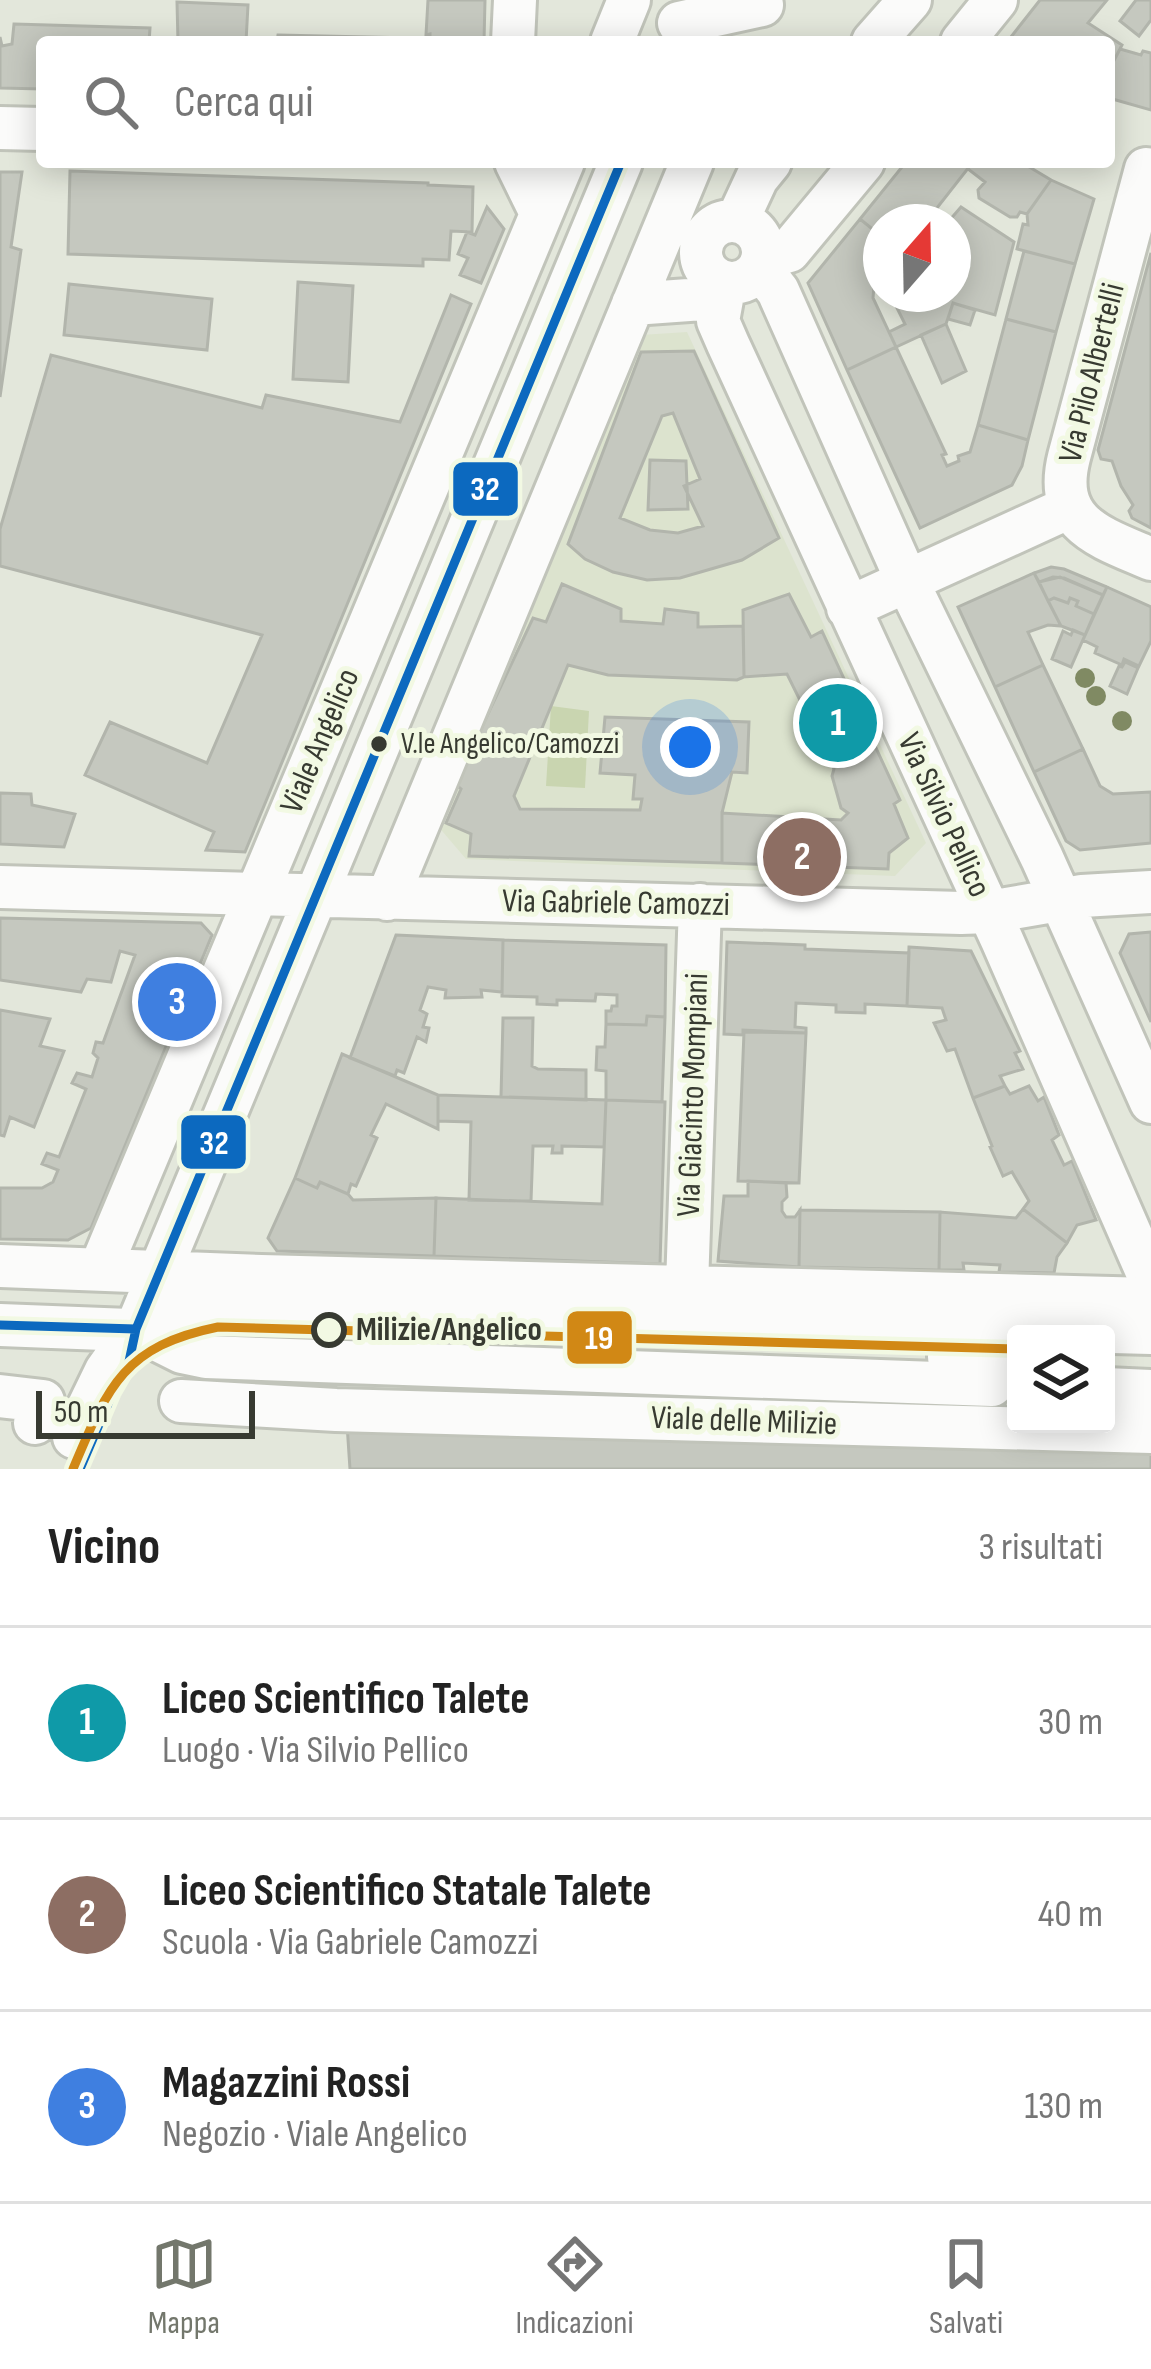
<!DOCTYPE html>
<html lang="it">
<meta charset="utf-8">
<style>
body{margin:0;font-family:"Sofia Sans Condensed",sans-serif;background:#f2f2f2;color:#222}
.controls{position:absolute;right:36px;bottom:36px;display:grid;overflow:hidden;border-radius:12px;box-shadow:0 6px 30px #0003}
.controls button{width:108px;height:108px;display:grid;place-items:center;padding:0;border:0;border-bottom:3px solid #e0e0e0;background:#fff;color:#222;font:60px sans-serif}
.compass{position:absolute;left:863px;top:204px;width:108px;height:108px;border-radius:50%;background:#fff;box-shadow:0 6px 30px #0003;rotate:20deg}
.scale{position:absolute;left:36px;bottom:30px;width:219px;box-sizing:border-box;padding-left:12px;border:6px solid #373a31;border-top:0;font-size:33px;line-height:42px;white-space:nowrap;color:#373a31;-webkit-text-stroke:9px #f2f9e3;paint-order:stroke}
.you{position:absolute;left:690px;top:747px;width:42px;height:42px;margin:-30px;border:9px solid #fff;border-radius:50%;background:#1a73e8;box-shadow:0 0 0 18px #1a73e833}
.badge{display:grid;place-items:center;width:78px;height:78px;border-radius:50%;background:#73776c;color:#fff;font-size:39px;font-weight:700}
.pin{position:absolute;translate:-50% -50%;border:6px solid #fff;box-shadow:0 3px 12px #0006}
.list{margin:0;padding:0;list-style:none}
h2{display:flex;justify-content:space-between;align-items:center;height:156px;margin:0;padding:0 48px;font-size:51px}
h2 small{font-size:39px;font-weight:400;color:#767676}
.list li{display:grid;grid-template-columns:78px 1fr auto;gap:36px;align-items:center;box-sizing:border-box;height:192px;padding:0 48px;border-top:3px solid #e0e0e0}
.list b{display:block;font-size:45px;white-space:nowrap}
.list p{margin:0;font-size:39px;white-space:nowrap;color:#767676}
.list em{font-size:39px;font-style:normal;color:#767676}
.icon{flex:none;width:66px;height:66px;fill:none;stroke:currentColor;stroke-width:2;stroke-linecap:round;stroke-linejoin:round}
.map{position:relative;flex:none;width:1151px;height:1469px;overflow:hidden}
.search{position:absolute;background:#fff;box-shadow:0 6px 30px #0003;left:36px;right:36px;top:36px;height:132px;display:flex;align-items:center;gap:30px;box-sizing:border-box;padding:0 42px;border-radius:12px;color:#767676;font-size:45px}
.sheet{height:732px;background:#fff}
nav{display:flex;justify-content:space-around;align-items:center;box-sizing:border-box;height:168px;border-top:3px solid #e0e0e0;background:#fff;font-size:33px;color:#767676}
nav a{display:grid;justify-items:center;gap:6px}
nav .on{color:#73776c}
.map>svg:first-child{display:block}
.built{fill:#dce3ce}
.green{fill:#c9d5b0}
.building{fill:#c5c8bf;stroke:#b2b5ac;stroke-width:3;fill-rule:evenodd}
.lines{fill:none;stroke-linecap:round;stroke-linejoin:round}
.minor-casing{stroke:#c1c4ba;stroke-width:48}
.minor{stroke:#fbfbfa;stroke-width:42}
.bus-1-casing{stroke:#f2f9e3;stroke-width:18}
.bus-1{stroke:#0c69bf;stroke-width:9}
.tram-1-casing{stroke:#f2f9e3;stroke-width:18}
.tram-1{stroke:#d18815;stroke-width:9}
.tree{fill:#808a63}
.bus-dot{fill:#373a31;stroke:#f2f9e3;stroke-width:4.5}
.stop-dot{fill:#f2f9e3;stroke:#373a31;stroke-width:6}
.labels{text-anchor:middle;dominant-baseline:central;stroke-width:10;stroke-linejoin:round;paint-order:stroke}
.bus-label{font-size:30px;fill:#373a31;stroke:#f2f9e3;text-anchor:start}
.street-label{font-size:33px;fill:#373a31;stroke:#f2f9e3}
.stop-label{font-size:33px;font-weight:bold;fill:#373a31;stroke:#f2f9e3;text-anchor:start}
.line-badge{stroke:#f2f9e3;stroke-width:4.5}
.badge-label{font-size:33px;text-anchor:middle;font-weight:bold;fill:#fff}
</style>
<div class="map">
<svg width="1151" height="1469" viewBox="0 0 1151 1469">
<rect width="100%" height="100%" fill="#e3e7db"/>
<path class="built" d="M687,332L926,843L895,876L466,859L437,825L641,335Z"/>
<path class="green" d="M551,706L589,711L585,788L546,786Z"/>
<path class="building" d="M428,0H485L484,42H430V34L426,35Z
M1040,0H1107L1088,23L1122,45L1109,70V42H1007Z
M1136,0H1151V20L1139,36L1120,21Z
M177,2L248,5L246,42H178Z
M14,24L150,28L149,42H42V89L0,88V37L2,46L12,44Z
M278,35L411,38V42H277Z
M1120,49L1141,55L1143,51L1151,53V110L1109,98V70Z
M906,162H973L926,222H881V236L860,219Z
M973,162H1021L1051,180L1027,214L1020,212L1017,217H1010L979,198L978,190L985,182L968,169Z
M70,171L428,183V185L473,187L472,232L451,231L449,260L423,259V266L68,254Z
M0,172H22L11,247L21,250L0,397Z
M1051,180L1094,199L1075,264L1017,249L1023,224L1028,225L1027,214Z
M487,207L504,229L481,283L460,275L468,258L458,254L467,232L475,235Z
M961,207L1014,242L995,315L953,303L946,324L896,347L889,332L905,324L890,294H953V222H948Z
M860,219L881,236V278L874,286L873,298L896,347L847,370L808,283Z
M1024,251L1075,264L1056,332L1006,319Z
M1151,253V528L1132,518L1129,511L1133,505L1121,486L1112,461L1101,459L1098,450Z
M298,282L353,286L348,382L293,379Z
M69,284L212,299L207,350L64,335Z
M451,295L471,304L245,852L206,850L214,832L85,775L110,722L207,763L262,635L0,566V529L51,355L262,408L266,395L400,422Z
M953,303L975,310L970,325L948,319Z
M1006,319L1056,332L1028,440L978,425Z
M946,324L966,371L942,383L921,335Z
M896,347L946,454L942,455L947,466L959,461L958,456L970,452L978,425L1028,440L1022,466L1012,485L920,528L847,370Z
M694,351L779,538L742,560L680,578L647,580L613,572L585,559L568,544L641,352ZM673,413L700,479L684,486L703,526L678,533L650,530L620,518L662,416Z
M650,460L686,461L688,509L648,510Z
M1051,567L1064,569L1107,587L1103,595L1060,577L1039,582L1034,573Z
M1034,573L1061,626L1048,625L1028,632L1043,665L995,687L958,607Z
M1053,577L1064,578L1103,595L1094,614L1076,606L1078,601L1070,598L1068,603L1054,598L1048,601L1039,582Z
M562,584L621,609V621L663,624L665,609L698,613V627L743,626L744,677L737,680L608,675L568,665L514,796L520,809L640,810L642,799H633L635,775L600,773L605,717L749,722L747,773L732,772L722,813V863L469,856L471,834L446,823L461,789L455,784L533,618L546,622Z
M1107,587L1151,607V641L1139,666L1124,659L1122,665L1095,653L1097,647L1083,640Z
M789,594L811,637L822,631L900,800L894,804L908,838L889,853L888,869L722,863V813L841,820L848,813L841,808L832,776L834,769L787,674L744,677L743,610Z
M1054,598L1068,603L1070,598L1078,601L1076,606L1094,614L1085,635L1061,626L1048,601Z
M1073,630L1085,635L1071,667L1052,659L1063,631L1071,635Z
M1125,662L1138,668L1127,694L1110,686L1119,666L1122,667Z
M1043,665L1083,749L1034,772L995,687Z
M1083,749L1100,786L1113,794L1151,792V843L1080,850L1066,841L1034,772Z
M0,793L31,794L32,805L75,814L64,847L0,844Z
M0,918L201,923L212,935L91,1228L68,1240L0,1239V1188H42L53,1182L58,1170L42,1164L47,1153L59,1157L86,1089L72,1083L77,1073L92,1077L98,1058L93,1053L96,1042L103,1043L135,955L120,951L111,982L87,979L81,992L0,980Z
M1151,932V1022L1120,953L1129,934Z
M396,935L503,940L502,992L481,990L482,997L445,998L446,990L428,987L420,1010L427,1014L423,1027L429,1028L426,1042L417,1037L404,1073L397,1070L395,1076L350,1058Z
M503,940L666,945L665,1017L647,1016L646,1025L606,1024V1011H611L612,1006H617V995L596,994L595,1001L557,1000V1005L537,1004V997L502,996Z
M727,942L805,945V949L909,953L907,1006L865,1004V1013L836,1012V1005L796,1003L795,1027L806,1028V1033L743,1030V1035L724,1034Z
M909,947L971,951L1020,1051L1015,1053L1023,1069L1000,1076L1005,1086L973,1098L955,1049L947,1051L934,1023L946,1020L942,1008L907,1006Z
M0,1010L50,1019L40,1046L64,1051L34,1127L10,1117L4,1136L0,1135Z
M647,1016L665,1017L662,1102L606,1100V1071L596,1070L597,1047H605L606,1024L646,1025Z
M503,1018H533L532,1066L538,1069L586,1070V1100L501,1097Z
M744,1032L806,1033L799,1183L738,1181Z
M342,1054L438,1095V1129L386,1104L371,1135L377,1138L356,1186L351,1184L348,1194L320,1182L317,1188L295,1178Z
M1005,1086L1010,1094L1029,1086L1038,1101L1044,1097L1059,1135L1052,1140L1064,1165L1072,1161L1096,1220L1077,1225L1067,1243L1023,1209L1029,1201L1012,1172L1003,1176L990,1147L992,1146L973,1098Z
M438,1095L606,1100L604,1147L562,1146V1153H552L553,1146H533L531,1201L469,1200L471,1122L438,1121Z
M606,1100L665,1102L660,1264L434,1256L436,1198L602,1204Z
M295,1178L317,1188L320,1182L348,1194L353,1200L436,1198L434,1256L277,1251L268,1238Z
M748,1181L786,1183L787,1197L782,1202V1211L786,1217H795L800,1210L799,1267L718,1261L724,1196H748Z
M1023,1209L1067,1243L1057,1257L1054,1273L999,1272L1000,1265L963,1263L964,1270H939L940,1212L1016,1218Z
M800,1210L940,1212L939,1270L799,1267Z
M347,1424L1151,1443V1469H350Z"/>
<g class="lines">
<defs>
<path id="minor" d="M679,23L762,5
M513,42L515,0
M612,42L629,0
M873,42L910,0
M962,42L996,0
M0,128L42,129
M516,162L541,213
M1146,169L1069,457C1052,524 1100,537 1151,559
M701 252a31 31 0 1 1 62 0a31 31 0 1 1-62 0Z
M737,221L757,178L770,162
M764,258L789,251L863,162
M760,268L778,291L907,581L1042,858L1151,1102
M725,283L718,321L728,344L1002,940L1151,1281
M633,304L703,299L716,279
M848,608L1070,507
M0,887L961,913L989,912L1082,896L1151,892
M387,899L692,162
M0,1266L261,1276L1151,1299
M100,1269L563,162
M687,1286L700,905
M0,1325L155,1331
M136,1329L183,1313L225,1309L1151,1333
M136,1329L182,1352L206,1357L992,1385
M949,1357L1016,1359
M1106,1389L1151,1391
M0,1396L43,1401L35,1423
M181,1401L336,1410L1151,1432
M74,1437L106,1371L136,1329L621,162"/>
</defs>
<use href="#minor" class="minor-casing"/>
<use href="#minor" class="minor"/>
<defs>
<path id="bus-1" d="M0,1325L136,1329
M80,1469L113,1392L128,1366L136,1329L621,162"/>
</defs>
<use href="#bus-1" class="bus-1-casing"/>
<use href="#bus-1" class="bus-1"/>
<defs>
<path id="tram-1" d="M73,1469C108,1386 124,1346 218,1327L1016,1349"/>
</defs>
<use href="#tram-1" class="tram-1-casing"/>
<use href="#tram-1" class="tram-1"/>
</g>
<g class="tree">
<circle cx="1085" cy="678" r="10"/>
<circle cx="1096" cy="696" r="10"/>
<circle cx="1122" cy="721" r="10"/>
</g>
<circle class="bus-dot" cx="379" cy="744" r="10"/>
<circle class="stop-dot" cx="329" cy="1330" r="15"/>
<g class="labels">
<g class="bus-label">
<text x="401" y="744">V.le Angelico/Camozzi</text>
</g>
<g class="street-label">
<text transform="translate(1092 373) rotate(-76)">Via Pilo Albertelli</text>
<text transform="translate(320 741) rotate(-67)">Viale Angelico</text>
<text transform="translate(944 815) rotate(65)">Via Silvio Pellico</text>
<text transform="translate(616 903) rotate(1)">Via Gabriele Camozzi</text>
<text transform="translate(693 1095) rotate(-88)">Via Giacinto Mompiani</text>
<text transform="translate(744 1421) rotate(2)">Viale delle Milizie</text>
</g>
<g class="stop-label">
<text x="356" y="1330">Milizie/Angelico</text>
</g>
</g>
<g class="line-badge">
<rect x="451" y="460" width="69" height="58" rx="12" fill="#0c69bf"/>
<rect x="179" y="1113" width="69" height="58" rx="12" fill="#0c69bf"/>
<rect x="565" y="1309" width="69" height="57" rx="12" fill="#d18815"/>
</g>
<g class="badge-label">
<text x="485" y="500">32</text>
<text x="214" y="1154">32</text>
<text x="599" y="1349">19</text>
</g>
</svg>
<div class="controls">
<button><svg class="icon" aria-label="layers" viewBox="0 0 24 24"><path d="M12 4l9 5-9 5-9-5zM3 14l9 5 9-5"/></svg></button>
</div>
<svg class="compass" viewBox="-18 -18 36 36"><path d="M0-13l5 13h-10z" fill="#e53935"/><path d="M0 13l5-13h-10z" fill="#767676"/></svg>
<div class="scale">50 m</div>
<div class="you"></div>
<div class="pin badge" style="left:838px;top:723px;background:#0f9aa8">1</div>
<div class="pin badge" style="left:802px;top:857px;background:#8d6e63">2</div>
<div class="pin badge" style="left:177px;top:1002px;background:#3f7fe0">3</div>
<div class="search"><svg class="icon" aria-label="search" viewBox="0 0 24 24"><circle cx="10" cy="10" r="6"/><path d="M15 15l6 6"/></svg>Cerca qui</div>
</div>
<section class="sheet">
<h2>Vicino<small>3 risultati</small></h2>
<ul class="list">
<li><span class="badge" style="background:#0f9aa8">1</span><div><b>Liceo Scientifico Talete</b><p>Luogo · Via Silvio Pellico</p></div><em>30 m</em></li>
<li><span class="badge" style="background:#8d6e63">2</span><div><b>Liceo Scientifico Statale Talete</b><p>Scuola · Via Gabriele Camozzi</p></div><em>40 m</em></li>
<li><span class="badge" style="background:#3f7fe0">3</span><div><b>Magazzini Rossi</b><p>Negozio · Viale Angelico</p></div><em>130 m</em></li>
</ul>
</section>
<nav>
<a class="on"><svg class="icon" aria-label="map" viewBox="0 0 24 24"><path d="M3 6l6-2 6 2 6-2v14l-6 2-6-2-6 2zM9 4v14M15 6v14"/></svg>Mappa</a>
<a><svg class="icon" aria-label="directions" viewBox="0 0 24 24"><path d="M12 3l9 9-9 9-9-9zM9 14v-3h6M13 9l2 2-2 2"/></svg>Indicazioni</a>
<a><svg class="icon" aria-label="saved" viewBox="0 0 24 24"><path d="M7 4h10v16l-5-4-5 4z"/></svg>Salvati</a>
</nav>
